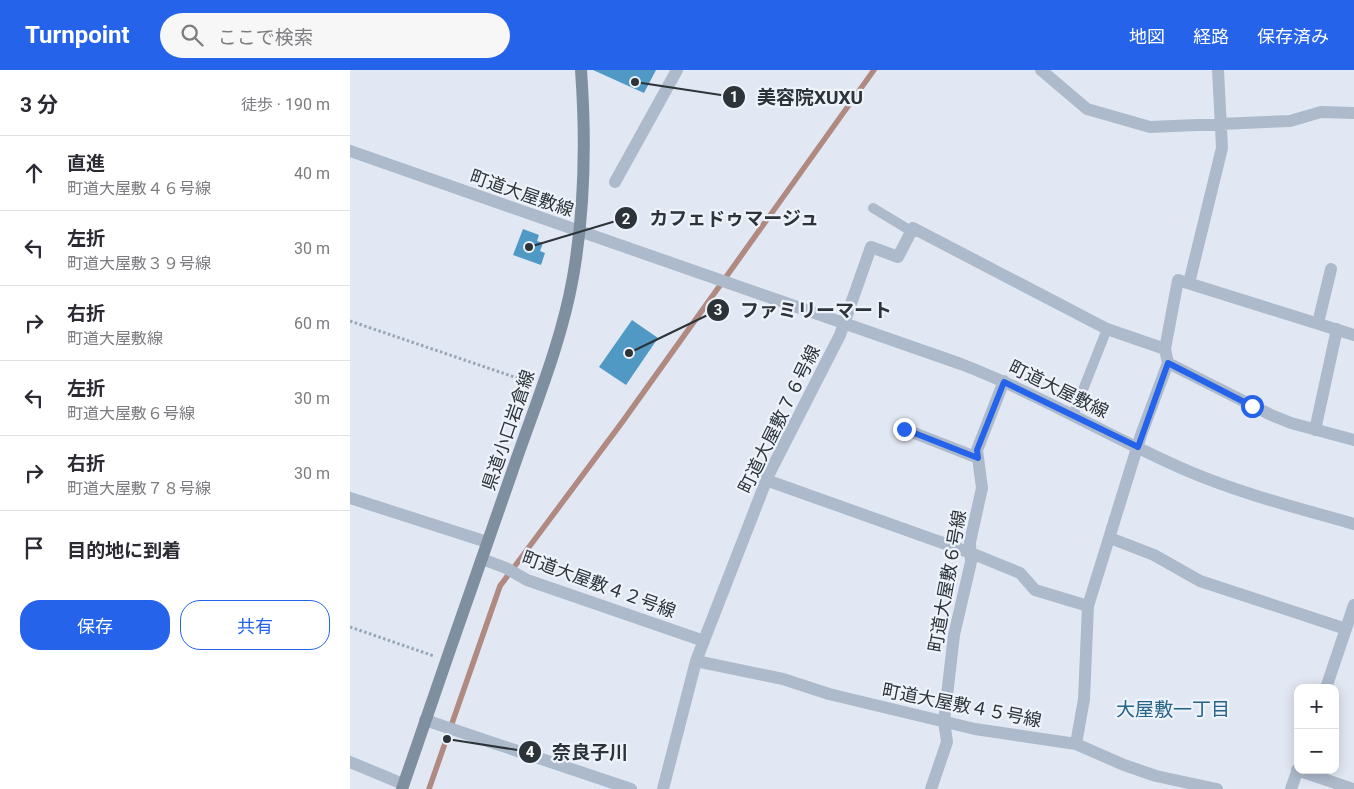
<!DOCTYPE html>
<html lang="ja">
<meta charset="utf-8">
<style>
body{margin:0;font-family:Roboto,"Noto Sans JP",sans-serif;background:#f7f7f7;color:#2b2b33}
.controls{position:absolute;right:15px;bottom:15px;display:grid;overflow:hidden;border-radius:10px;box-shadow:0 2px 12px #0003}
.controls button{width:45px;height:45px;display:grid;place-items:center;padding:0;border:0;border-bottom:1px solid #e1e1e2;background:#fff;color:#2b2b33;font:25px sans-serif}
.stop{position:absolute;width:15px;height:15px;margin:-11px;border:4px solid #2563eb;border-radius:50%;background:#fff}
.stop.end{background:#2563eb;border-color:#fff;box-shadow:0 1px 5px #0008}
.list{margin:0;padding:0;list-style:none}
h2{display:flex;justify-content:space-between;align-items:center;height:65px;margin:0;padding:0 20px;font-size:21px}
h2 small{font-size:16px;font-weight:400;color:#7c7c81}
.list li{display:grid;grid-template-columns:32px 1fr auto;gap:15px;align-items:center;box-sizing:border-box;height:75px;padding:0 20px;border-top:1px solid #e1e1e2}
.list b{display:block;font-size:19px;white-space:nowrap}
.list p{margin:0;font-size:16px;white-space:nowrap;color:#7c7c81}
.list em{font-size:16px;font-style:normal;color:#7c7c81}
.actions{display:flex;gap:10px;padding:15px 20px}
.actions a{flex:1;padding:11px 0;border:1px solid #2563eb;border-radius:20px;text-align:center;font-size:18px;color:#2563eb}
.actions .main{background:#2563eb;color:#fff}
.icon{flex:none;width:28px;height:28px;fill:none;stroke:currentColor;stroke-width:2;stroke-linecap:round;stroke-linejoin:round}
.map{position:relative;flex:none;width:1004px;height:719px;overflow:hidden}
header{display:flex;align-items:center;gap:30px;box-sizing:border-box;height:70px;padding:0 25px;background:#2563eb;color:#fff}
header strong{font-size:24px}
nav{display:flex;gap:28px;margin-inline-start:auto;font-size:18px}
.search{width:350px;height:45px;background:#f7f7f7;display:flex;align-items:center;gap:12px;box-sizing:border-box;padding:0 18px;border-radius:28px;color:#7c7c81;font-size:19px}
main{display:flex}
aside{flex:1;background:#fff}
.map>svg:first-child{display:block}
.lines{fill:none;stroke-linecap:round;stroke-linejoin:round}
.stream{stroke:#b08981;stroke-width:5.5}
.building{fill:#4f99c4}
.path{stroke:#97a6b8;stroke-width:3;stroke-dasharray:2.5 2.5;stroke-linecap:butt}
.lane{stroke:#adbacc;stroke-width:10}
.street{stroke:#adbacc;stroke-width:12}
.secondary{stroke:#7e8fa0;stroke-width:12}
.route{stroke:#2563eb;stroke-width:6}
.labels{text-anchor:middle;dominant-baseline:central;stroke-width:4.5;stroke-linejoin:round;paint-order:stroke}
.street-label{font-size:18px;fill:#2c343a;stroke:#eef2fb}
.neighbourhood-label{font-size:19px;fill:#266488;stroke:#eef2fb}
.leader{fill:none;stroke:#2c343a;stroke-width:2}
.callout-dot{fill:#2c343a;stroke:#eef2fb;stroke-width:2}
.mark-label{font-size:15px;text-anchor:middle;font-weight:bold;fill:#fff}
.callout-label{font-size:19px;text-anchor:middle;font-weight:bold;fill:#2c343a;stroke:#eef2fb;stroke-width:4.5;stroke-linejoin:round;paint-order:stroke}
</style>
<header>
<strong>Turnpoint</strong>
<div class="search"><svg class="icon" aria-label="search" viewBox="0 0 24 24"><circle cx="10" cy="10" r="6"/><path d="M15 15l6 6"/></svg>ここで検索</div>
<nav><a>地図</a><a>経路</a><a>保存済み</a></nav>
</header>
<main>
<aside>
<h2>3 分<small>徒歩 · 190 m</small></h2>
<ul class="list">
<li><svg class="icon" aria-label="ahead" viewBox="0 0 24 24"><path d="M12 20V5M6 11l6-6 6 6"/></svg><div><b>直進</b><p>町道大屋敷４６号線</p></div><em>40 m</em></li>
<li><svg class="icon" aria-label="left" viewBox="0 0 24 24"><path d="M17 20v-9H6M10 6l-5 5 5 5"/></svg><div><b>左折</b><p>町道大屋敷３９号線</p></div><em>30 m</em></li>
<li><svg class="icon" aria-label="right" viewBox="0 0 24 24"><path d="M7 20v-9h11M14 6l5 5-5 5"/></svg><div><b>右折</b><p>町道大屋敷線</p></div><em>60 m</em></li>
<li><svg class="icon" aria-label="left" viewBox="0 0 24 24"><path d="M17 20v-9H6M10 6l-5 5 5 5"/></svg><div><b>左折</b><p>町道大屋敷６号線</p></div><em>30 m</em></li>
<li><svg class="icon" aria-label="right" viewBox="0 0 24 24"><path d="M7 20v-9h11M14 6l5 5-5 5"/></svg><div><b>右折</b><p>町道大屋敷７８号線</p></div><em>30 m</em></li>
<li><svg class="icon" aria-label="arrive" viewBox="0 0 24 24"><path d="M6 21V4h12l-3 4 3 4H6"/></svg><div><b>目的地に到着</b></div></li>
</ul>
<div class="actions"><a class="main">保存</a><a>共有</a></div>
</aside>
<div class="map">
<svg width="1004" height="719" viewBox="0 0 1004 719">
<rect width="100%" height="100%" fill="#e2e8f3"/>
<g class="lines">
<path class="stream" d="M79,719L150,516L273,351L524,0"/>
</g>
<path class="building" d="M243,0H306L294,23Z
M173,159L189,165L187,171L193,173L190,181L195,183L191,195L163,185Z
M282,250L308,268L276,315L249,297Z"/>
<g class="lines">
<path class="path" d="M0,251L179,312
M0,557L84,586"/>
<path class="lane" d="M523,138L561,161
M723,345L757,259"/>
<path class="street" d="M691,0L737,39L800,57L940,51L971,42L1004,43
M0,81L611,294C689,324 761,368 838,401C892,424 948,438 1004,454
M265,112L327,0
M839,213L872,78L868,0
M968,253L981,199
M1004,265L828,210L815,279L818,293L921,345L941,353L1004,370
M554,359L628,388
M965,360L987,259
M416,410L621,483L670,503L685,520L738,536
M0,428L137,472
M760,468L804,485L850,511L996,559
M132,489L156,498L177,510L354,571
M346,591L433,609L479,624L625,659L726,674L774,695L806,706L867,719
M976,618L1004,535
M75,650L281,719
M726,674L734,629L738,536L791,365L818,293
M0,692L53,714
M947,700L1003,719
M313,719L346,591L418,406L490,265L521,177L548,187L563,158L757,259L815,279
M581,719L597,672L594,651L604,565L621,492L620,472L632,418L627,380L654,311
M941,719L948,699"/>
<path class="secondary" d="M52,719C88,614 124,510 161,405C183,340 211,275 223,207C235,139 236,69 231,0"/>
</g>
<g class="lines">
<path class="route" d="M554,359L628,388L627,380L654,312L788,377L818,293L902,336"/>
</g>
<g class="labels">
<g class="street-label">
<text transform="translate(172 123) rotate(19)">町道大屋敷線</text>
<text transform="translate(709 319) rotate(26)">町道大屋敷線</text>
<text transform="translate(429 349) rotate(-64)">町道大屋敷７６号線</text>
<text transform="translate(158 360) rotate(-71)">県道小口岩倉線</text>
<text transform="translate(597 511) rotate(-80)">町道大屋敷６号線</text>
<text transform="translate(249 514) rotate(20)">町道大屋敷４２号線</text>
<text transform="translate(612 635) rotate(11)">町道大屋敷４５号線</text>
</g>
<g class="neighbourhood-label">
<text x="823" y="639">大屋敷一丁目</text>
</g>
</g>
<path class="leader" d="M285 12L384 27M179 177L276 148M279 283L368 240M97 669L180 682"/>
<g class="callout-dot">
<circle cx="285" cy="12" r="5"/>
<circle cx="179" cy="177" r="5"/>
<circle cx="279" cy="283" r="5"/>
<circle cx="97" cy="669" r="5"/>
<circle cx="384" cy="27" r="12"/>
<circle cx="276" cy="148" r="12"/>
<circle cx="368" cy="240" r="12"/>
<circle cx="180" cy="682" r="12"/>
</g>
<g class="mark-label">
<text x="384" y="32">1</text>
<text x="276" y="154">2</text>
<text x="368" y="245">3</text>
<text x="180" y="687">4</text>
</g>
<g class="callout-label">
<text x="460" y="34">美容院XUXU</text>
<text x="384" y="155">カフェドゥマージュ</text>
<text x="466" y="247">ファミリーマート</text>
<text x="240" y="689">奈良子川</text>
</g>
</svg>
<div class="controls">
<button>+</button>
<button>−</button>
</div>
<div class="stop" style="left:902px;top:336px"></div>
<div class="stop end" style="left:554px;top:359px"></div>
</div>
</main>
